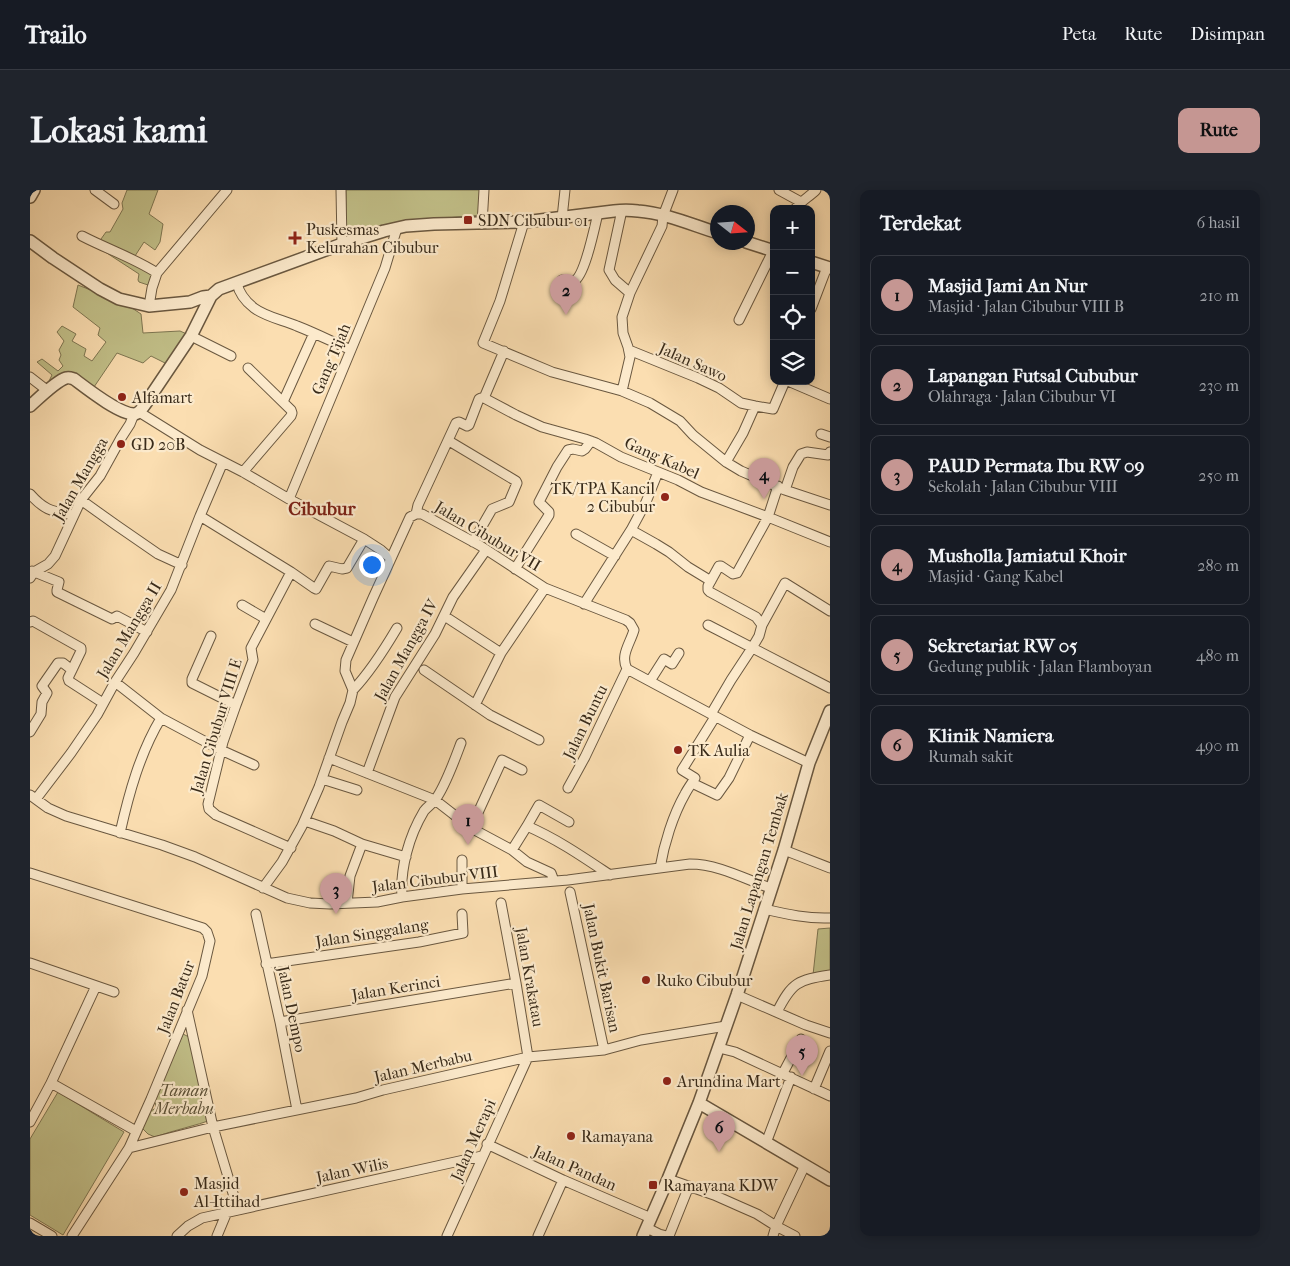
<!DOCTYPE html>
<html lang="id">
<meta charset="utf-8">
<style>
body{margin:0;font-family:"IM FELL French Canon",serif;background:#20242c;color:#f1f3f6}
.controls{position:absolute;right:15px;top:15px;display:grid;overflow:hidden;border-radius:10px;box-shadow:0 2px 12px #0003}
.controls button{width:45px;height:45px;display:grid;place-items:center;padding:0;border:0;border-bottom:1px solid #363941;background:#171b24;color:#f1f3f6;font:25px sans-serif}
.compass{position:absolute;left:680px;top:15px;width:45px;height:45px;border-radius:50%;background:#171b24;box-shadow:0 2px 12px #0003;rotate:107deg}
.you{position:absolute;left:341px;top:374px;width:18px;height:18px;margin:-12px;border:4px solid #fff;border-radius:50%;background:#1a73e8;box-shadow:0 0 0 8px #1a73e833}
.badge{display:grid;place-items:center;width:32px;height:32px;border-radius:50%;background:#c59692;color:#111;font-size:16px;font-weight:700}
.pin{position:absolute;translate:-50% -41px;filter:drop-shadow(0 1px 2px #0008)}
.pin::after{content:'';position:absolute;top:26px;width:18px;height:15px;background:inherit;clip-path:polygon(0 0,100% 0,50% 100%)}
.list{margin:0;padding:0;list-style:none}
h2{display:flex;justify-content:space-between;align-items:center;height:65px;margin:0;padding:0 20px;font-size:21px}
h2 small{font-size:16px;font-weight:400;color:#9ea1a6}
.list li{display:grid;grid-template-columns:32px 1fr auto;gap:15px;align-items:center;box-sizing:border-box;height:80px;margin:0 10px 10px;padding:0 10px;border:1px solid #363941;border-radius:10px}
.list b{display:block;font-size:19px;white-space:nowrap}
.list p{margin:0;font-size:16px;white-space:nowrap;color:#9ea1a6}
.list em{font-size:16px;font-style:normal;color:#9ea1a6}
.icon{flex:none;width:28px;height:28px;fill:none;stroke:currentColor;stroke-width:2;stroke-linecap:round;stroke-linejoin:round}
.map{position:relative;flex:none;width:800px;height:1046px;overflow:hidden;border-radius:10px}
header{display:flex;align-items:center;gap:30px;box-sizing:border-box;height:70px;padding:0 25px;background:#171b24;border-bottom:1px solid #363941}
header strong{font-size:24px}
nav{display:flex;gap:28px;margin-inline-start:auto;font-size:18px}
.intro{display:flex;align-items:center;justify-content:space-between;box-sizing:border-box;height:120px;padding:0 30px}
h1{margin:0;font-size:35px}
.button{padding:12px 22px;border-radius:10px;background:#c59692;color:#111;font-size:18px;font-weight:700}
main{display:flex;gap:30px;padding:0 30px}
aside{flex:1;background:#171b24;border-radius:10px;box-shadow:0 2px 12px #0003}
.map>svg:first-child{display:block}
.green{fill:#c2c089;stroke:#7e7652}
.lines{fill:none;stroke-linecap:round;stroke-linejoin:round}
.minor-casing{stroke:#6a5840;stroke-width:11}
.tertiary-casing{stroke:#6a5840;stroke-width:14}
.minor{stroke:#fceacc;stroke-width:9}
.tertiary{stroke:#fceacc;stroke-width:11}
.poi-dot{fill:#8f2418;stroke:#fceacc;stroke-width:2}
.labels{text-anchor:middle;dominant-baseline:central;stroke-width:4.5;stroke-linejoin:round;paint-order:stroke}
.poi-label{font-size:16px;fill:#392b1a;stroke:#fceacc;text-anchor:start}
.street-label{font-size:16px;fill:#392b1a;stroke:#fceacc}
.park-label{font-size:16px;font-style:italic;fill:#5b5036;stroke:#fceacc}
.quarter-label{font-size:19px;font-weight:bold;fill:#7a1f14;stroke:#fceacc}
</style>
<header>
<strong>Trailo</strong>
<nav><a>Peta</a><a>Rute</a><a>Disimpan</a></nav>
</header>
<div class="intro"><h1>Lokasi kami</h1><a class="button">Rute</a></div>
<main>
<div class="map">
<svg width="800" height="1046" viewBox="0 0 800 1046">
<rect width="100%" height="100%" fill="#fbdeb1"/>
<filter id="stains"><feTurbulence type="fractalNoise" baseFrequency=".004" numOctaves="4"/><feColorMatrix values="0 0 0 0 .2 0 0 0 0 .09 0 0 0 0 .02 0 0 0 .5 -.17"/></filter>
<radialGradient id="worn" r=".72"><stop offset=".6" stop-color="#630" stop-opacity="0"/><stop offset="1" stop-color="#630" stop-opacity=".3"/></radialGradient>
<path class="green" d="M97,0H128L119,24L133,34L130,52L125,60L114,52L105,66L125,84L121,96L109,92L108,90L109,84L66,56L76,42H80L93,19L92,13Z
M316,0H451V25L393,30L316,52Z
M48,95L96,114L111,124L113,143L150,141L159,145L141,176L121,166L113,173L87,163L64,197C43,182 39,188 17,195L22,185L7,172L12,169L28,181L33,176L29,170L31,165L29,160L34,151L27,142L32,136L46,144L42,151L56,159L54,166L62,171L76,152L68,145L70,138L43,117Z
M800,738V782L783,785L788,739Z
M153,844L165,850L168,849L184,929C165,936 144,940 125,947L118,944L112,938L119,922L126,918L125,909Z
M28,902L94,942L33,1045L0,1025V949Z"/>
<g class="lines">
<defs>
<path id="minor" d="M65,0L84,14
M311,0L312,54
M749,0L771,12
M765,19C771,11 779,7 786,0
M592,20L579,80L585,90L600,103
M532,28L535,0
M494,32L470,111L453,153L522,182L592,201L620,213L650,231L663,245L696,272L711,281L755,300L800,315
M452,34L454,0
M52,46C77,59 104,68 127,83
M532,90C535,91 541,92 544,91C555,86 565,35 568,23
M207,93C209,103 215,111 224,118C236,127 253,130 267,136C285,143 303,152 321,160
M119,116L122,98L127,83L197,0
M781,119L797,77
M709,130L743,61
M161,146L201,166
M599,160L668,188L689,198L711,213L725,216L743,219L755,191
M0,187L18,201
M758,191L800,209
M592,201L600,167L598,157L593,143L592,127L600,103L632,36L633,26L643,0
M454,208L486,225L512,237L555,249L566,253L591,267L648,290L671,302L738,327L800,352
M454,208L474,161
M253,212L284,143
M109,222L170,260L213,282L259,309L334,349L351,360L360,368
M791,244L800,247
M419,251L486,291L487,293L479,312L462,319L443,352
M696,272L713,243L725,216
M213,282L261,226L262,223L261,220L218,178
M755,300L763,277L771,264L777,262L798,265L800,262
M0,304C15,321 22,321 43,325
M259,309L355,78L367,38
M51,310L86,335L128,364L152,375
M386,324L388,315L426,233L429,232L437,236L439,235L449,209L451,208H454
M170,326L261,382L284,398L286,399L299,376L312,379L317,378L334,349
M601,340L626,354L639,362L658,377L681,391
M546,344L585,366
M485,379L519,325V322L509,312L527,277L538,260L543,259L552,261L555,259L561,251
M2,381L29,392L27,400V402L82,429L87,426L117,442
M0,388L4,382L18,374L25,366L51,310L70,286L91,248L100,234L104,224
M554,414L601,340L616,312L628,282
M212,415L236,429
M419,429L471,463
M0,432L3,431L51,458V461L38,488L39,491L73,513
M285,434L323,452
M678,435L800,498
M732,435L755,393L800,421
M181,446L162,489V493L206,515
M394,480L460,525L509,550
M620,491L634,469L642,474L649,463
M85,492L131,528L191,560L224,575
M323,500C341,481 354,460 367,438
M445,515L471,463L515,398
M681,524L701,490L722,458L729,446L732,435L726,427L680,402L678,400V396L689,376H691L703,384L707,383L738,327L748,296
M0,542L11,524L12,512L17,503L12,496L28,473H33L42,480
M299,568L405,610L441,638L482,660L497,672L521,683L524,691
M337,583L365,507L405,444L423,407L456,360
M292,589L327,600
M662,593L687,605L699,588L720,545
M538,598L555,567L597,479
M0,605L18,618L36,626L132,655L165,667L257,708L280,713L300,714L347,712L372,707L432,699L538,690L660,674C688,674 715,689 740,698
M6,609L41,563L67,525L85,492L104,463L141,400L170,326L193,272
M275,631L304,641L332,654L376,667
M497,636C527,649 553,667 580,685
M441,638L472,570L492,580
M90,643C99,603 110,563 131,528
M261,658L186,625L179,619L178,614L193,552L206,515L223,470L221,458L261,382
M482,660L497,636L509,615L539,632
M754,660L800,678
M432,670V699
M630,678C634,654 643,625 655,604C658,598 662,593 665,588L652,580L685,527
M0,683L173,738L177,742L180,751L172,786L121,909L99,958L42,1046
M233,698L252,672L272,636L289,597L312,532L320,513L323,500L315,481L316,470L343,408L380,327L386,324H392L449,355L515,398L596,430L600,433L604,440C600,454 590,465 597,479L720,545L779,573
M540,702L574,860
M372,707C370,678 379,646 394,621C397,617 402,614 405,610C415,597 425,569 431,553
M317,713L320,686L332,654
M734,719C756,724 777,729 800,728
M226,724L250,832L267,920
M0,773L84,802
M236,774L389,752L433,743L432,724
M707,805L776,835L800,843
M157,820L183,937L208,1020
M747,822C762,792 768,790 800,785
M250,832L486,793
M689,858L705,862L800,906
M753,883L771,849
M21,893L106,941
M784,899L800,861
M0,932L21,893L66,796
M736,953L761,887
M457,954L533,990L621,1028
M99,958L183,937L326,908L353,900L498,867L574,860L611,850L696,836
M638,989L684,1005L711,1017L727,1024L746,1036L743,1046
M0,1033L22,1046
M617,1038L629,1044L637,1046
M147,1046L158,1036L172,1028L452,966
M187,1046L197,1022
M417,1046L498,867L486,793L471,713
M508,1046L533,990
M639,1046L659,996
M765,1046L746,1036L775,975"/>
<path id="tertiary" d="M0,7L4,0
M0,51L23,68L70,99L89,109L119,116L160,112L173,107L181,106
M716,52L744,61
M781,72L800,78
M0,216C8,209 26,191 36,188C39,187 41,188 44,189C56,198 90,225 105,224C110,223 113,217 116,213L161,146L181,106L189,99L312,54L354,41L376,36L404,34L494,32L584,21C592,20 600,20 608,21C635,23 662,35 688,43
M669,913L800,990
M613,1046L638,989L669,913L707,805L754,660L779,573L800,521"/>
</defs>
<use href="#minor" class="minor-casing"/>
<use href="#tertiary" class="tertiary-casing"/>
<use href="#minor" class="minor"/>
<use href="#tertiary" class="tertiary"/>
</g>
<g class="poi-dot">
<rect x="433" y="25" width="10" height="10" rx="2.5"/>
<path d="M262.5 40.5h5v5h5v5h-5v5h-5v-5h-5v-5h5z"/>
<circle cx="92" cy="207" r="5"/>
<circle cx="91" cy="254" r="5"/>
<circle cx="635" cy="307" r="5"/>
<circle cx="648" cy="560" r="5"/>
<circle cx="616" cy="790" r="5"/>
<circle cx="637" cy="891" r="5"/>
<circle cx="541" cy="946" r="5"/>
<rect x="618" y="990" width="10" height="10" rx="2.5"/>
<circle cx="154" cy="1002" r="5"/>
</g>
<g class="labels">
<g class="poi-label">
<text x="448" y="30">SDN Cibubur 01</text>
<text x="276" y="39">Puskesmas<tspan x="276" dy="18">Kelurahan Cibubur</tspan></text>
<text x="102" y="207">Alfamart</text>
<text x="101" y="254">GD 20B</text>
<text x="625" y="298" text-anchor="end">TK/TPA Kancil<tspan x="625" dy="18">2 Cibubur</tspan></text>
<text x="658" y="560">TK Aulia</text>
<text x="626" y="790">Ruko Cibubur</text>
<text x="647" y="891">Arundina Mart</text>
<text x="551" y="946">Ramayana</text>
<text x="164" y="993">Masjid<tspan x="164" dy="18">Al-Ittihad</tspan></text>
<text x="633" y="995">Ramayana KDW</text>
</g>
<g class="street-label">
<text transform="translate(301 169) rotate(-67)">Gang Tijah</text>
<text transform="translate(663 172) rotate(24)">Jalan Sawo</text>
<text transform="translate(632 268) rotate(24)">Gang Kabel</text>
<text transform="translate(50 289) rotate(-60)">Jalan Mangga</text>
<text transform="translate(458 346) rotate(31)">Jalan Cibubur VII</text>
<text transform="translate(99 440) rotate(-59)">Jalan Mangga II</text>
<text transform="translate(376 460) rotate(-61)">Jalan Mangga IV</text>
<text transform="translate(555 532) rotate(-64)">Jalan Buntu</text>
<text transform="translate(186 536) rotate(-73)">Jalan Cibubur VIII E</text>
<text transform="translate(729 681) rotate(-73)">Jalan Lapangan Tembak</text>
<text transform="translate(405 689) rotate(-7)">Jalan Cibubur VIII</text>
<text transform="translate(342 743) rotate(-9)">Jalan Singgalang</text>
<text transform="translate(572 778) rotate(78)">Jalan Bukit Barisan</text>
<text transform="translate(500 787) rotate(80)">Jalan Krakatau</text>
<text transform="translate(366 798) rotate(-9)">Jalan Kerinci</text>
<text transform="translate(146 807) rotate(-69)">Jalan Batur</text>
<text transform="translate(262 819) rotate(78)">Jalan Dempo</text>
<text transform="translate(393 876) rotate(-13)">Jalan Merbabu</text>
<text transform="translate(443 950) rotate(-66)">Jalan Merapi</text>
<text transform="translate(545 978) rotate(24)">Jalan Pandan</text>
<text transform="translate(322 980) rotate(-12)">Jalan Wilis</text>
</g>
<g class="park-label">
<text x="154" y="900">Taman<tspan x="154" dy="18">Merbabu</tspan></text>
</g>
<g class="quarter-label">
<text x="292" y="319">Cibubur</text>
</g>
</g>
<rect width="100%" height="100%" filter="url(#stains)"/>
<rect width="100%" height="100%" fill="url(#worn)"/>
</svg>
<div class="controls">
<button>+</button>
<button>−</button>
<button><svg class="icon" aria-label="locate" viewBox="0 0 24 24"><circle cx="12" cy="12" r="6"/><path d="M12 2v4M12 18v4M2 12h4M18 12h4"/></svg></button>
<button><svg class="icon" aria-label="layers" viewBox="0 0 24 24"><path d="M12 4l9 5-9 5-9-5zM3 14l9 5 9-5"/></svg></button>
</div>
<svg class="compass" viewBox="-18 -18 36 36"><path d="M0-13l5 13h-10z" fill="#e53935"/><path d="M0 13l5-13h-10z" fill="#9ea1a6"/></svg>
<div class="you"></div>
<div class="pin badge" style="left:438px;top:655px">1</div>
<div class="pin badge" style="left:536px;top:125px">2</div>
<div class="pin badge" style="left:306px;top:724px">3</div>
<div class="pin badge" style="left:734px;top:309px">4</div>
<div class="pin badge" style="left:772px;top:886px">5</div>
<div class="pin badge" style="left:689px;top:962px">6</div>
</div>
<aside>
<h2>Terdekat<small>6 hasil</small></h2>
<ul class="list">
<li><span class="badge">1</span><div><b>Masjid Jami An Nur</b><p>Masjid · Jalan Cibubur VIII B</p></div><em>210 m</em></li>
<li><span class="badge">2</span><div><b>Lapangan Futsal Cububur</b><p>Olahraga · Jalan Cibubur VI</p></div><em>230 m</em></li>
<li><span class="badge">3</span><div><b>PAUD Permata Ibu RW 09</b><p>Sekolah · Jalan Cibubur VIII</p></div><em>250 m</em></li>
<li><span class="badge">4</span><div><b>Musholla Jamiatul Khoir</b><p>Masjid · Gang Kabel</p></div><em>280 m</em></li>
<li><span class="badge">5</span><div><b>Sekretariat RW 05</b><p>Gedung publik · Jalan Flamboyan</p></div><em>480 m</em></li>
<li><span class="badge">6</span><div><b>Klinik Namiera</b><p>Rumah sakit</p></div><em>490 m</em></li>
</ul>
</aside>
</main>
